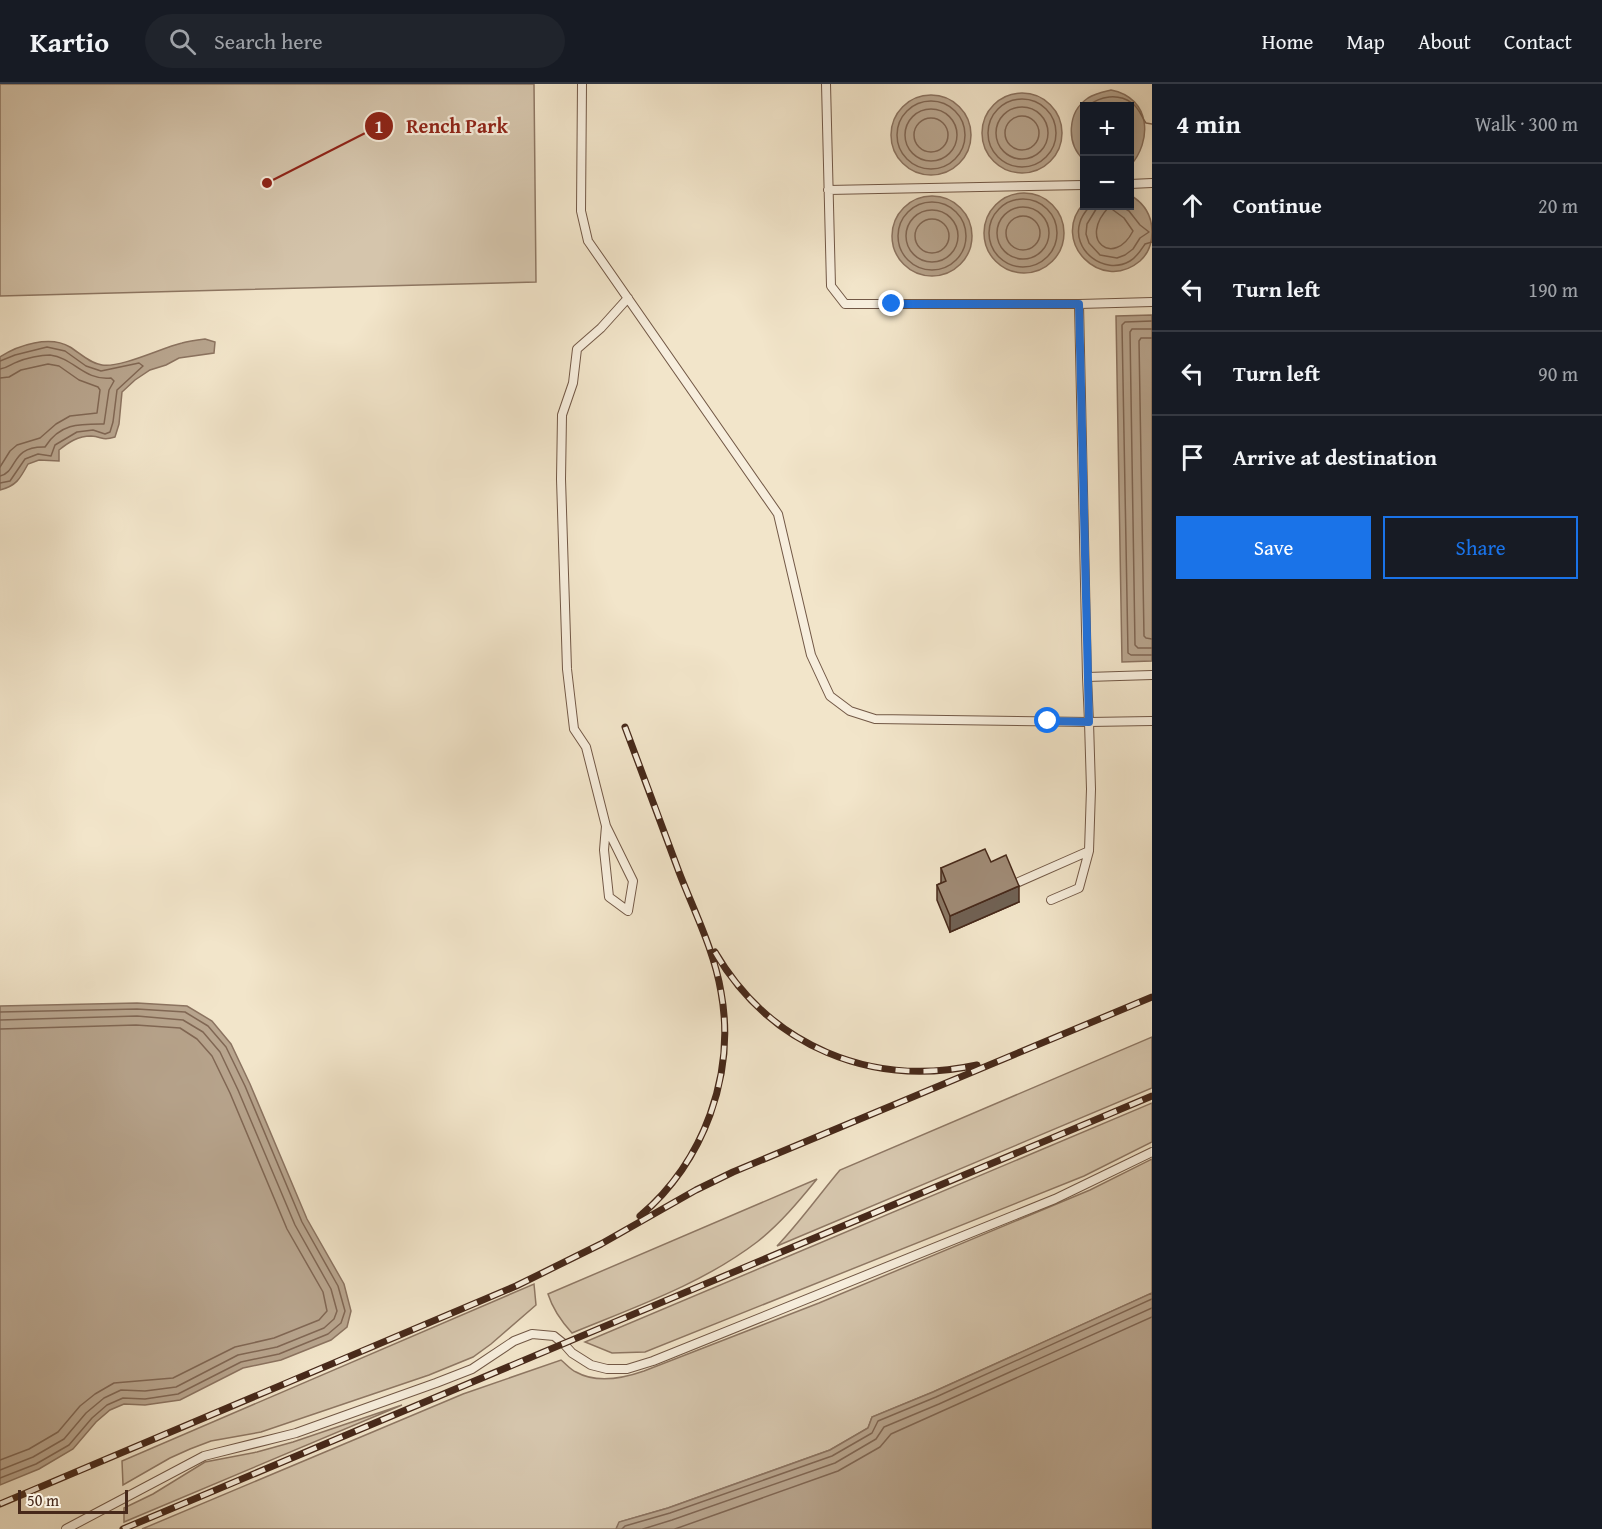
<!DOCTYPE html>
<meta charset="utf-8">
<style>
body{margin:0;font-family:"Gentium Book Plus",serif;background:#20242c;color:#f1f3f6}
.controls{position:absolute;right:18px;top:18px;display:grid;overflow:hidden;border-radius:0px;box-shadow:0 3px 15px #0003}
.controls button{width:54px;height:54px;display:grid;place-items:center;padding:0;border:0;border-bottom:2px solid #363941;background:#171b24;color:#f1f3f6;font:30px sans-serif}
.scale{position:absolute;left:18px;bottom:15px;width:110px;box-sizing:border-box;padding-left:6px;border:3px solid #47291a;border-top:0;font-size:16px;line-height:21px;white-space:nowrap;color:#47291a;-webkit-text-stroke:4px #f7eedd;paint-order:stroke}
.stop{position:absolute;width:18px;height:18px;margin:-14px;border:4px solid #1a73e8;border-radius:50%;background:#fff}
.stop.end{background:#1a73e8;border-color:#fff;box-shadow:0 2px 6px #0008}
.list{margin:0;padding:0;list-style:none}
h2{display:flex;justify-content:space-between;align-items:center;height:78px;margin:0;padding:0 24px;font-size:26px}
h2 small{font-size:20px;font-weight:400;color:#9ea1a6}
.list li{display:grid;grid-template-columns:39px 1fr auto;gap:18px;align-items:center;box-sizing:border-box;height:84px;padding:0 24px;border-top:2px solid #363941}
.list b{display:block;font-size:22px;white-space:nowrap}
.list em{font-size:20px;font-style:normal;color:#9ea1a6}
.actions{display:flex;gap:12px;padding:18px 24px}
.actions a{flex:1;padding:14px 0;border:2px solid #1a73e8;border-radius:0px;text-align:center;font-size:21px;color:#1a73e8}
.actions .main{background:#1a73e8;color:#fff}
.icon{flex:none;width:33px;height:33px;fill:none;stroke:currentColor;stroke-width:2;stroke-linecap:round;stroke-linejoin:round}
.map{position:relative;flex:none;width:1152px;height:1445px;overflow:hidden}
header{display:flex;align-items:center;gap:36px;box-sizing:border-box;height:84px;padding:0 30px;background:#171b24;border-bottom:2px solid #363941}
header strong{font-size:28px}
nav{display:flex;gap:33px;margin-inline-start:auto;font-size:21px}
.search{width:420px;height:54px;background:#20242c;display:flex;align-items:center;gap:15px;box-sizing:border-box;padding:0 21px;border-radius:33px;color:#9ea1a6;font-size:22px}
main{display:flex}
aside{flex:1;background:#171b24}
.map>svg:first-child{display:block}
.green{fill:#d5c5ac;stroke:#8e7763;stroke-width:1.5}
.water{fill:#b8a58e;stroke:#8b7360;stroke-width:1.5}
.lines{fill:none;stroke-linecap:round;stroke-linejoin:round}
.shore{stroke:#806754;stroke-width:1.5}
.lane-casing{stroke:#725846;stroke-width:10}
.lane{stroke:#f7eedd;stroke-width:8}
.rail-casing{stroke:#47291a;stroke-width:7}
.rail{stroke:#f7eedd;stroke-width:4.5;stroke-dasharray:14;stroke-linecap:butt}
.wall{fill:#8a7865;stroke:#47291a;stroke-width:1.5}
.shaded-wall{fill:#706153;stroke:#47291a;stroke-width:1.5}
.building{fill:#a08b76;stroke:#47291a;stroke-width:1.5}
.route{stroke:#1a73e8;stroke-width:8}
.leader{fill:none;stroke:#8f2418;stroke-width:2}
.callout-dot{fill:#8f2418;stroke:#f7eedd;stroke-width:2}
.mark-label{font-size:18px;text-anchor:middle;font-weight:bold;fill:#fff}
.callout-label{font-size:20px;text-anchor:middle;font-weight:bold;fill:#8f2418;stroke:#f7eedd;stroke-width:4.5;stroke-linejoin:round;paint-order:stroke}
</style>
<header>
<strong>Kartio</strong>
<div class="search"><svg class="icon" aria-label="search" viewBox="0 0 24 24"><circle cx="10" cy="10" r="6"/><path d="M15 15l6 6"/></svg>Search here</div>
<nav><a>Home</a><a>Map</a><a>About</a><a>Contact</a></nav>
</header>
<main>
<div class="map">
<svg width="1152" height="1445" viewBox="0 0 1152 1445">
<rect width="100%" height="100%" fill="#f2e5ca"/>
<filter id="stains"><feTurbulence type="fractalNoise" baseFrequency=".00333" numOctaves="4"/><feColorMatrix values="0 0 0 0 .2 0 0 0 0 .09 0 0 0 0 .02 0 0 0 .5 -.17"/></filter>
<radialGradient id="worn" r=".72"><stop offset=".6" stop-color="#630" stop-opacity="0"/><stop offset="1" stop-color="#630" stop-opacity=".3"/></radialGradient>
<path class="green" d="M0,0H534L536,198L0,212Z
M1152,953V1004L777,1162C800,1138 819,1111 840,1086Z
M1152,1019V1058L1084,1092L645,1268L612,1269L585,1258Z
M1152,1075V1209L933,1308L872,1333L868,1344L830,1366L668,1424L620,1438L616,1445H142L463,1310L561,1276C566,1280 571,1286 576,1288C597,1300 624,1294 644,1287L819,1219L1090,1106Z
M817,1095C799,1117 780,1140 757,1158C702,1200 635,1223 572,1249C561,1237 553,1226 548,1210Z
M534,1200L536,1221L491,1260L473,1273L429,1291L261,1348L211,1357L190,1365L170,1374L123,1401L122,1377Z
M402,1321L124,1438V1424L153,1410L205,1378L257,1368L293,1358Z"/>
<path class="water" d="M1111,6C1152,14 1152,58 1130,82V22H1084V76C1066,60 1067,28 1088,14C1096,9 1103,8 1111,6Z
M982 49a40 40 0 1 1 80 0a40 40 0 1 1-80 0Z
M891 51a40 40 0 1 1 80 0a40 40 0 1 1-80 0Z
M984 149a40 40 0 1 1 80 0a40 40 0 1 1-80 0Z
M1130,111C1144,119 1152,131 1152,148C1152,159 1149,169 1140,177C1101,210 1049,157 1084,119V122H1130Z
M892 152a40 40 0 1 1 80 0a40 40 0 1 1-80 0Z
M1152,231V577L1122,578L1116,232Z
M205,255L215,258L214,269L179,274L166,281L150,286L135,296L122,308L119,340L115,353C102,357 103,353 91,352C78,352 69,358 59,366V377L39,376L28,380C20,395 16,402 0,406V273C18,261 50,251 70,263C80,269 89,279 102,281C121,284 161,264 182,259C189,257 197,256 205,255Z
M137,919L187,922L212,937L231,960L250,1000L307,1135L344,1200L351,1227L347,1243L331,1256L281,1276L243,1284L180,1316L145,1321L124,1320L110,1326L96,1338L73,1365L39,1385L0,1401V922Z
M1152,1209V1445H616L619,1438L668,1424L830,1366L868,1344L872,1333L933,1308Z"/>
<g class="lines">
<path class="shore" d="M988 49a34 34 0 1 1 68 0a34 34 0 1 1-68 0Z
M897 51a34 34 0 1 1 68 0a34 34 0 1 1-68 0Z
M1088,22C1100,12 1118,9 1132,19C1139,24 1141,32 1146,39L1152,40
M996 49a26 26 0 1 1 52 0a26 26 0 1 1-52 0Z
M905 51a26 26 0 1 1 52 0a26 26 0 1 1-52 0Z
M1005 49a17 17 0 1 1 34 0a17 17 0 1 1-34 0Z
M914 51a17 17 0 1 1 34 0a17 17 0 1 1-34 0Z
M989 149a34 34 0 1 1 68 0a34 34 0 1 1-68 0Z
M898 152a34 34 0 1 1 68 0a34 34 0 1 1-68 0Z
M1090,122C1086,127 1082,131 1080,138C1071,166 1104,192 1130,177C1137,173 1141,166 1145,160L1152,158
M1098,122L1087,140L1086,150L1089,159L1100,171L1117,174L1125,171L1133,165L1140,154L1149,148L1140,141L1129,127L1121,122
M997 149a26 26 0 1 1 52 0a26 26 0 1 1-52 0Z
M1109,123L1124,134L1133,147C1114,184 1077,156 1109,123Z
M906 152a26 26 0 1 1 52 0a26 26 0 1 1-52 0Z
M1006 149a17 17 0 1 1 34 0a17 17 0 1 1-34 0Z
M915 152a17 17 0 1 1 34 0a17 17 0 1 1-34 0Z
M1152,237L1125,238L1122,241L1128,569L1131,571H1152
M1152,245H1132L1130,248L1135,561L1138,564H1152
M1152,254H1141L1139,257L1144,552L1146,554L1152,555
M0,277L15,271L47,263L65,267L86,282L101,287L139,279L143,282L117,306L113,338L110,348L105,350L93,346L77,348L55,361L51,372L38,370L25,375L10,397L0,399
M0,285C8,284 11,280 17,278C26,274 41,271 50,271C74,274 84,297 111,294L114,297L109,306L104,340C80,340 60,339 45,363C10,362 18,388 0,392
M0,294L9,293L21,286L48,280L59,282L79,296L98,303L100,306L97,329L70,332L56,340L40,354L17,361L10,367L0,383
M0,928L137,925L185,928L208,942L226,963L245,1002L302,1138L338,1202L345,1227L341,1239L328,1250L279,1270L241,1278L178,1310L145,1315L123,1314L107,1321L92,1334L69,1361L36,1380L0,1394
M0,936L137,932L183,936L203,948L220,968L238,1006L295,1141L331,1205L337,1227L334,1235L324,1244L277,1263L238,1271L176,1303L145,1307L121,1306L104,1314L86,1329L64,1355L33,1373L0,1386
M0,945L136,941L180,944L197,955L212,972L230,1009L287,1145L323,1208L327,1227L319,1236L274,1254L235,1263L173,1294L114,1299L95,1310L80,1322L58,1348L29,1365L0,1376
M622,1445L625,1442L670,1429L832,1372L872,1349L878,1337L936,1313L1152,1215
M643,1445L672,1436L835,1379L876,1355L884,1343L939,1320L1152,1224
M675,1445L838,1387L880,1363L891,1350L1152,1233"/>
<defs>
<path id="lane" d="M582,0L581,127L588,157L778,430L811,571L830,612L850,627L875,635L1089,638L1091,705L1089,767L1012,801
M826,0L831,202L845,220H1079L1087,593L1152,591
M1130,100L1152,99
M828,106L1084,101
M1079,220L1152,218
M1087,593L1089,638L1152,637
M606,742L633,797L628,827L609,813L604,766L606,742L586,663L574,645L567,585L561,395L562,331L573,299L577,265L601,244L628,214
M1051,816L1079,804L1089,767
M66,1445L204,1372L296,1349L436,1299L472,1285L514,1257L532,1250L554,1252L564,1260L572,1269L591,1281L607,1285H627L653,1277L1055,1115L1152,1068"/>
</defs>
<use href="#lane" class="lane-casing"/>
<use href="#lane" class="lane"/>
<defs>
<path id="rail" d="M625,643C643,691 661,739 679,788C694,827 714,866 721,908C736,990 704,1078 640,1132
M715,868C770,962 871,1004 977,981
M0,1420L516,1202L601,1160L696,1106L733,1088L1152,913
M123,1445L1152,1012"/>
</defs>
<use href="#rail" class="rail-casing"/>
<use href="#rail" class="rail"/>
</g>
<path class="wall" d="M991,778L1019,818L950,848L937,816V801L941,799V784Z"/>
<path class="shaded-wall" d="M1019,802V818L950,848V832Z"/>
<path class="building" d="M985,765L991,778L1006,771L1019,802L950,832L937,801L946,797L941,784Z"/>
<g class="lines">
<path class="route" d="M892,220H1079L1089,638L1048,637"/>
</g>
<path class="leader" d="M267 99L379 42"/>
<g class="callout-dot">
<circle cx="267" cy="99" r="6"/>
<circle cx="379" cy="42" r="15"/>
</g>
<g class="mark-label">
<text x="379" y="49">1</text>
</g>
<g class="callout-label">
<text x="457" y="49">Rench Park</text>
</g>
<rect width="100%" height="100%" filter="url(#stains)"/>
<rect width="100%" height="100%" fill="url(#worn)"/>
</svg>
<div class="controls">
<button>+</button>
<button>−</button>
</div>
<div class="scale">50 m</div>
<div class="stop" style="left:1048px;top:637px"></div>
<div class="stop end" style="left:892px;top:220px"></div>
</div>
<aside>
<h2>4 min<small>Walk · 300 m</small></h2>
<ul class="list">
<li><svg class="icon" aria-label="ahead" viewBox="0 0 24 24"><path d="M12 20V5M6 11l6-6 6 6"/></svg><div><b>Continue</b></div><em>20 m</em></li>
<li><svg class="icon" aria-label="left" viewBox="0 0 24 24"><path d="M17 20v-9H6M10 6l-5 5 5 5"/></svg><div><b>Turn left</b></div><em>190 m</em></li>
<li><svg class="icon" aria-label="left" viewBox="0 0 24 24"><path d="M17 20v-9H6M10 6l-5 5 5 5"/></svg><div><b>Turn left</b></div><em>90 m</em></li>
<li><svg class="icon" aria-label="arrive" viewBox="0 0 24 24"><path d="M6 21V4h12l-3 4 3 4H6"/></svg><div><b>Arrive at destination</b></div></li>
</ul>
<div class="actions"><a class="main">Save</a><a>Share</a></div>
</aside>
</main>
